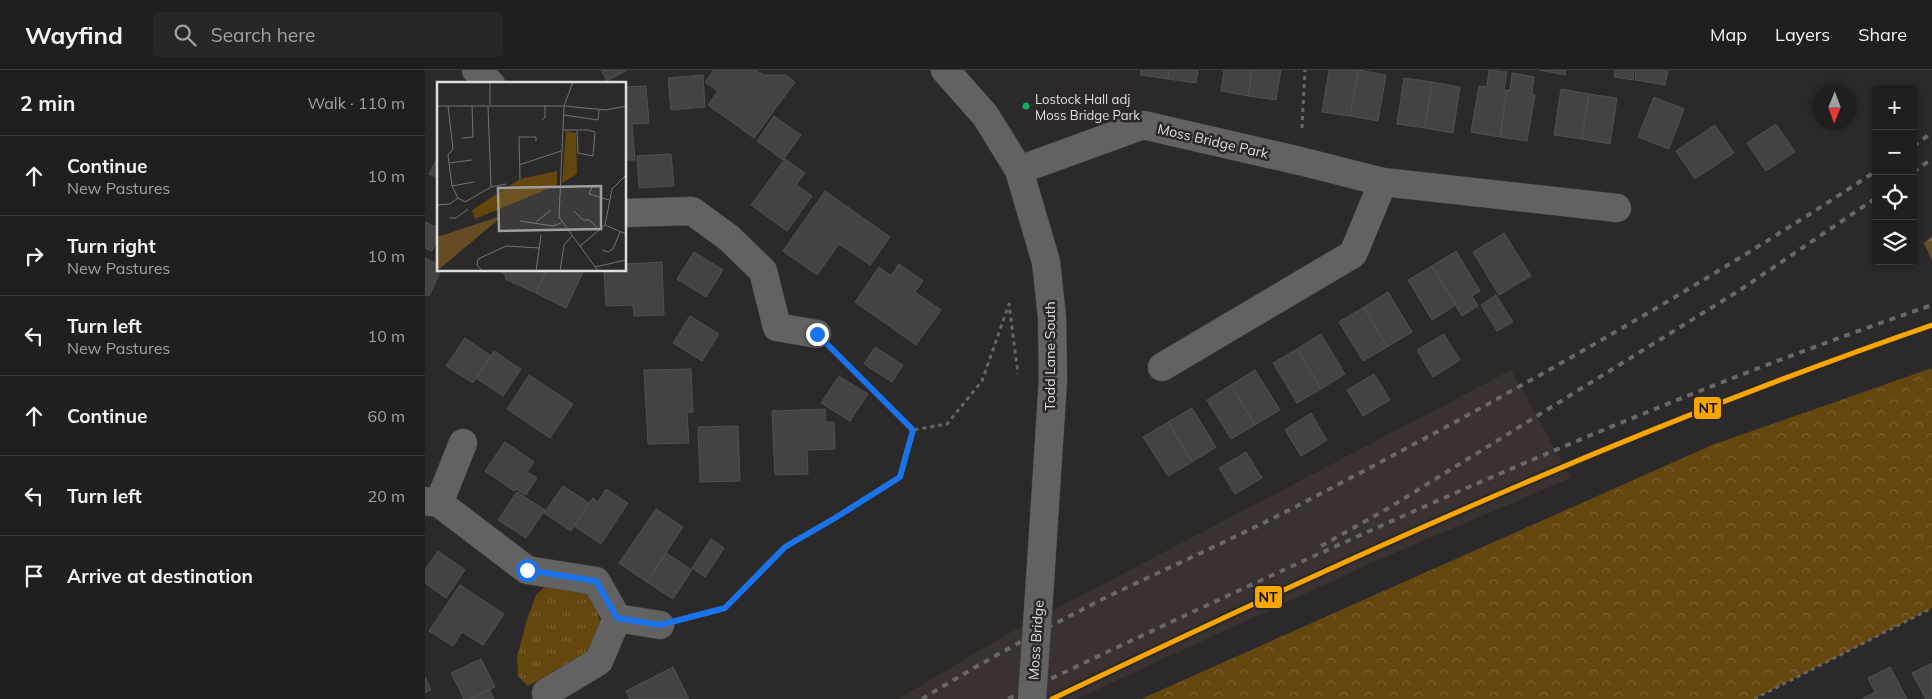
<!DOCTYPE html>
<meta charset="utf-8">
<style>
body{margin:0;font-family:Mulish,sans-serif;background:#282728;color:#f1f3f6}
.controls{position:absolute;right:15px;top:15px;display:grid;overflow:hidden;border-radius:5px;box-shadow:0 2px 8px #0003}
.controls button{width:45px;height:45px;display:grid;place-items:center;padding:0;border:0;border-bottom:1px solid #3d3d3d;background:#201f1f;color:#f1f3f6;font:25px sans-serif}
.compass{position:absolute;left:1387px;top:15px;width:45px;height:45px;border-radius:50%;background:#201f1f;box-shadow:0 2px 8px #0003;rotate:181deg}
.stop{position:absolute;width:15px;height:15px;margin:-11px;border:4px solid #1a73e8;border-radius:50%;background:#fff}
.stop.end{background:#1a73e8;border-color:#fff;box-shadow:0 1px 5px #0008}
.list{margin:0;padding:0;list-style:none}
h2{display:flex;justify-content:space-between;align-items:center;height:65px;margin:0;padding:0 20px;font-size:21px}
h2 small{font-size:16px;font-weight:400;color:#a2a2a4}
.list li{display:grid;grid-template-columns:32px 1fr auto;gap:15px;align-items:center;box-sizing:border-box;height:80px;padding:0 20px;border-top:1px solid #3d3d3d}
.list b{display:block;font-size:19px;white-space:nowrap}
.list p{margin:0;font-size:16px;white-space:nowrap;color:#a2a2a4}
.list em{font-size:16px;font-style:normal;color:#a2a2a4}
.icon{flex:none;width:28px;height:28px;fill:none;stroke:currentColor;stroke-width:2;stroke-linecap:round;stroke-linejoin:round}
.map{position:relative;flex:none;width:1507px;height:629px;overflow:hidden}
header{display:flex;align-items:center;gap:30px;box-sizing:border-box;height:70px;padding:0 25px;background:#201f1f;border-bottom:1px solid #3d3d3d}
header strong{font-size:24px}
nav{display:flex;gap:28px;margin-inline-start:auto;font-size:18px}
.search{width:350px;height:45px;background:#282728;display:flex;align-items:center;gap:12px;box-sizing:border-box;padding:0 18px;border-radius:5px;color:#a2a2a4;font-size:19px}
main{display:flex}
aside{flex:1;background:#201f1f}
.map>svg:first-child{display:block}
.built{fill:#3a3131}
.grass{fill:url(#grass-tufts)}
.forest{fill:url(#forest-firs)}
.park{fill:url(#park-crowns)}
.building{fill:#444242;stroke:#514f50}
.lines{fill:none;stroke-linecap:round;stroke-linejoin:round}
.minor-casing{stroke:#494646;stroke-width:29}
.path{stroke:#676565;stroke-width:3;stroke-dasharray:4 4;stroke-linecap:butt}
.minor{stroke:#636262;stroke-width:28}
.rail{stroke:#696767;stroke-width:4;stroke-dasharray:6 6;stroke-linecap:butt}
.minor-bridge-casing{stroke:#494646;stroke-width:29;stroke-linecap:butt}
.minor-bridge{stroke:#636262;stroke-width:28}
.rail-1-casing{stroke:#2c2828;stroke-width:9}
.rail-1{stroke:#f7a600;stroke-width:5}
.route{stroke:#1a73e8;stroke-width:6}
.bus-dot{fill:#0daf5c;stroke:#2c2828;stroke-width:2}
.labels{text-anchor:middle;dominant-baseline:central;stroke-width:5;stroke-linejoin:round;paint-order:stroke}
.bus-label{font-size:13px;fill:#e0dddd;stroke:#2c2828;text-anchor:start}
.street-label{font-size:14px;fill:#e0dddd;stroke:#2c2828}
.inset-road{fill:none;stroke:#737171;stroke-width:1}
.view{fill:#a19e9e;fill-opacity:0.15;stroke:#a19e9e;stroke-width:2.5}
.inset-edge{fill:none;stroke:#e0dddd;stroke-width:2.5}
.line-badge{stroke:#2c2828;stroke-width:2}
.pale-badge-label{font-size:14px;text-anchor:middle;font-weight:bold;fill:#111}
</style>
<header>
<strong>Wayfind</strong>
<div class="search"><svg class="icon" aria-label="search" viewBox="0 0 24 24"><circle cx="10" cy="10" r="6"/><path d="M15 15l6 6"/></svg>Search here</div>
<nav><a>Map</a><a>Layers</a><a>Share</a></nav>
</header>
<main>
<aside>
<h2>2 min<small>Walk · 110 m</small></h2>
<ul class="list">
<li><svg class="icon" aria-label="ahead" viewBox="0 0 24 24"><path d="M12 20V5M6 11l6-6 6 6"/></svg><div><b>Continue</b><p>New Pastures</p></div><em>10 m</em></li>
<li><svg class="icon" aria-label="right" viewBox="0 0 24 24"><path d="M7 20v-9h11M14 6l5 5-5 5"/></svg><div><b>Turn right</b><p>New Pastures</p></div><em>10 m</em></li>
<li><svg class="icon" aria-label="left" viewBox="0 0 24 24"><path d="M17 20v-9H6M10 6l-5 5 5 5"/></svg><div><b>Turn left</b><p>New Pastures</p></div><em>10 m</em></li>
<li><svg class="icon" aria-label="ahead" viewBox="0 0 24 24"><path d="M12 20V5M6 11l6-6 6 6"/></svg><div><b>Continue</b></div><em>60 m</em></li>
<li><svg class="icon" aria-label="left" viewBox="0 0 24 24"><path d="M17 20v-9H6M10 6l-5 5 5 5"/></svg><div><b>Turn left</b></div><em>20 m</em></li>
<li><svg class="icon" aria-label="arrive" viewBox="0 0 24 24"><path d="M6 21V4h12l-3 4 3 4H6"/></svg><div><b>Arrive at destination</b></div></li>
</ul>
</aside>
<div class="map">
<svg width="1507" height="629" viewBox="0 0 1507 629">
<defs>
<pattern id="grass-tufts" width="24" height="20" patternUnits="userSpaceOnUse" patternTransform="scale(1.25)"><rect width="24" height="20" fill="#64460f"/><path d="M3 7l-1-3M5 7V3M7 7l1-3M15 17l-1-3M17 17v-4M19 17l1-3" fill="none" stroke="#7a6032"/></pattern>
<pattern id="forest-firs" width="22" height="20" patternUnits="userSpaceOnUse" patternTransform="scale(1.25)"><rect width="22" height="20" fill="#654c24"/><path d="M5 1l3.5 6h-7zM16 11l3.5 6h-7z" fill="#7b6543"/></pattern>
<pattern id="park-crowns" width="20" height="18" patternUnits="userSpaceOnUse" patternTransform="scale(1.25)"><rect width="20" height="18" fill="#64460f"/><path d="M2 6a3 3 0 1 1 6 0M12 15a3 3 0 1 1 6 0" fill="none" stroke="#7a6032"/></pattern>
</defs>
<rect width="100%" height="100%" fill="#2b2929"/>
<path class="built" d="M1086,300L1146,408L949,492L652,629H473L577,567Z"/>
<path class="grass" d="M124,513L147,514L169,529L175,552L171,576L145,594L103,616L93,606L92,587L102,549L111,525Z"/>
<path class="forest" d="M1507,167V191L1499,173Z"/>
<path class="park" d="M1507,298V538L1329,629H716L1287,375Z"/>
<path class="building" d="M176,0H202L182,11Z
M289,0H331L338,5H361L370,12L329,68L283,35L293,21L280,12Z
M716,0H744L743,9L715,5Z
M744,0H773L771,13L743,9Z
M799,0H827L823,26L796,21Z
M827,0H856L851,30L823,26Z
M904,0H933L925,46L897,42Z
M933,0L961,5L953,51L925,46Z
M1064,0L1082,2L1079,20H1082L1075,67L1046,62L1054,16L1062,17Z
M1115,0H1141L1140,5Z
M1190,0H1209L1208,10L1189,7Z
M1211,0H1243L1240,15L1210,10Z
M1087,3L1109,7L1107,24L1110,25L1102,71L1075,67L1082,20L1085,21Z
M278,5L280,37L246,40L243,8Z
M979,8L1007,12L1000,58L972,54Z
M1007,12L1035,17L1028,63L1000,58Z
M221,16L224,53L207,54L210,90H200V17Z
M1136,19L1164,24L1157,69L1129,65Z
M1164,24L1192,28L1185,74L1157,69Z
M1229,27L1259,39L1244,79L1213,67Z
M349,46L376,65L358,90L332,71Z
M1351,54L1370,82L1341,101L1322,73Z
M1290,55L1309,83L1270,109L1251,81Z
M14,84V108L4,104Z
M246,84L249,116L214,118L212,86Z
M360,89L380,103L371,115L387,126L362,161L326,135Z
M400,121L465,167L445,195L414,174L392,205L358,181Z
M0,152L14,158V167L7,181L0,178Z
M1079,163L1106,206L1074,225L1048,182Z
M1031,181L1055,221L1047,226L1053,236L1037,246L1007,196Z
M269,182L298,200L281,227L252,209Z
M0,188L14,195V200H16L4,226L0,224Z
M237,192L239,245L209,246L208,235L181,236L179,200H200V194Z
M474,194L498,211L490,222L516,240L491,275L430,232L454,197L466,206Z
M1007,196L1031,235L1007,250L983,210Z
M73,200H122L111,223L80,209L81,206Z
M122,200H159L141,238L111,223Z
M963,222L987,262L962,277L939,237Z
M1071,225L1088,252L1072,261L1056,235Z
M939,237L962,277L938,291L914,252Z
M265,246L294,264L277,291L248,273Z
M896,264L920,304L896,319L872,279Z
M1019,264L1035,290L1008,307L992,280Z
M40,268L66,286L48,313L21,296Z
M450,277L478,295L467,312L439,294Z
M872,279L896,319L872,333L848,293Z
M69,281L96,299L78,326L51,308Z
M266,299L268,342H262L264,373L223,374L219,300Z
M830,300L855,340L830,355L806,315Z
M949,304L965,330L938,346L922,320Z
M104,305L148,334L125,368L82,339Z
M414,306L443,324L425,351L396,333Z
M806,315L830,355L806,369L782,330Z
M767,338L791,377L767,392L743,352Z
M400,339L401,352H409L410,379L382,380L383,404L350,405L347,341Z
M886,343L902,370L876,386L860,360Z
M743,352L767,392L743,406L718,367Z
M313,356L315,411L275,412L273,357Z
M80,372L109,392L102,402L112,408L101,425L91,419L89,421L60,401Z
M821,382L837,408L810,424L794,398Z
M138,416L164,433L146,461L119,443Z
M181,419L203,433L176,474L149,456L168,428L173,432Z
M92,422L120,440L101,468L73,450Z
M231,439L258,457L222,512L194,493Z
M286,469L299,478L280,507L267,498Z
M13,481L40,500L21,528L0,513V500Z
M241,483L267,500L248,529L222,512Z
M35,515L79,544L58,575L37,562L28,576L4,561Z
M56,589L70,617L45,629H39L26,603Z
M1507,593V629H1501L1487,603Z
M248,597L264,629H205L201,621Z
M1465,597L1482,629H1437L1450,622L1443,608Z
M0,607L6,620L0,623Z
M65,620L69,629H45Z"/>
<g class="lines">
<defs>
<path id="minor" d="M51,0L66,14
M520,0L560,45L594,100L621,192L627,247L628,310L615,511
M594,100L718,55L875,91L958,112L1192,138
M200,143L267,141L304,168L338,201L352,257L392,264
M737,297L928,184L958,112
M0,431L14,433L102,500L171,511L192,548L174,591L121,623
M14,433L38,373
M192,548L235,555"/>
</defs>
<use href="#minor" class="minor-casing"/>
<path class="path" d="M877,58L880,0
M415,288L488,360L522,354L557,311L584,234L593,304
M267,546L300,538L360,477L410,448L475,407L488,360
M1329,629L1507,538"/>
<use href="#minor" class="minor"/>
<path class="rail" d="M1488,76L1507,63
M1488,102L1507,89
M896,476L962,439L1315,220L1451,128
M497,629C557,592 620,558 684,526C747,496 810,468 872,436C1070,333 1265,224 1451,101
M583,629C886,485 1190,344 1507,235"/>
<defs>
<path id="minor-bridge" d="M607,629L615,511"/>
</defs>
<use href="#minor-bridge" class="minor-bridge-casing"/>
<use href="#minor-bridge" class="minor-bridge"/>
<defs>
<path id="rail-1" d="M627,629C915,491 1205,359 1507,255"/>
</defs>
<use href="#rail-1" class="rail-1-casing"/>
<use href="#rail-1" class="rail-1"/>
</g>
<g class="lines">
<path class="route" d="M102,500L171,511L192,548L235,555L300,538L360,477L410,448L475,407L488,360L392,264"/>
</g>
<circle class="bus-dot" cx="601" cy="36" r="4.5"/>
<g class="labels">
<g class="bus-label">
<text x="610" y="29">Lostock Hall adj<tspan x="610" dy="16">Moss Bridge Park</tspan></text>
</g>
<g class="street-label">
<text transform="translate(788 71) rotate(13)">Moss Bridge Park</text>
<text transform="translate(625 286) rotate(-90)">Todd Lane South</text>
<text transform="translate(611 570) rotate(-86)">Moss Bridge</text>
</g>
</g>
<g transform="translate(12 12)">
<rect width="189" height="189" fill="#2b2929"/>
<path d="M61,135L62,137L0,189V155Z" fill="#654c24"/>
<path d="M129,49L139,51L140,92L125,101ZM120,89V103L38,137L35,128L83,97Z" fill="#64460f"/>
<path class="inset-road" d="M136,0L127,24L122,135L161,189M53,23V0M0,24H127L169,28L189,24M11,24L16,67L11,73L12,81L15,104L21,116M51,24L54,105M127,33L161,38L162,28M105,38L108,35V23M126,48H151L158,50L156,74L141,71L140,49M25,56L36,55L35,23M12,81L35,78M82,83L124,69M83,97L82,55H99V59M15,104L37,100M155,105L152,112L172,118M21,116L28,120L54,105L69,102M0,123L13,122L21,116M137,129L146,138H153L163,149M12,136H19L31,127M83,139L116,144L124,141M99,140L114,128M168,143L189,152M143,164L168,143L175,107L189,93M165,168L171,170L176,167L183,150M158,185L189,178M45,189L40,183L41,177L69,164L103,166M79,189H96M99,189L104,153M123,189L127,163L135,154"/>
<path class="view" d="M164,104V147L62,149L61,106Z"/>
<rect width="189" height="189" class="inset-edge"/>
</g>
<g class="line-badge">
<rect x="1268" y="326" width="29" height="24" rx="5" fill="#f7a600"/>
<rect x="829" y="515" width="29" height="24" rx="5" fill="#f7a600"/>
</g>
<g class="pale-badge-label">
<text x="1283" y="343">NT</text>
<text x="843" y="532">NT</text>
</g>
</svg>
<div class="controls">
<button>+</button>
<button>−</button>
<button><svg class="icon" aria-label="locate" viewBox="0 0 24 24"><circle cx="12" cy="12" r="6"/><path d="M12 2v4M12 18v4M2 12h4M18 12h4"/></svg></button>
<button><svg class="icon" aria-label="layers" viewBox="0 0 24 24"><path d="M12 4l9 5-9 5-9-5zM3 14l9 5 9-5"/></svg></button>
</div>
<svg class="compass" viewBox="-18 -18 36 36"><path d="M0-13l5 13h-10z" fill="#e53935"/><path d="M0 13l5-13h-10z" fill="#a2a2a4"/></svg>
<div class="stop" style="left:102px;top:500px"></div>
<div class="stop end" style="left:392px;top:264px"></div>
</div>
</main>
